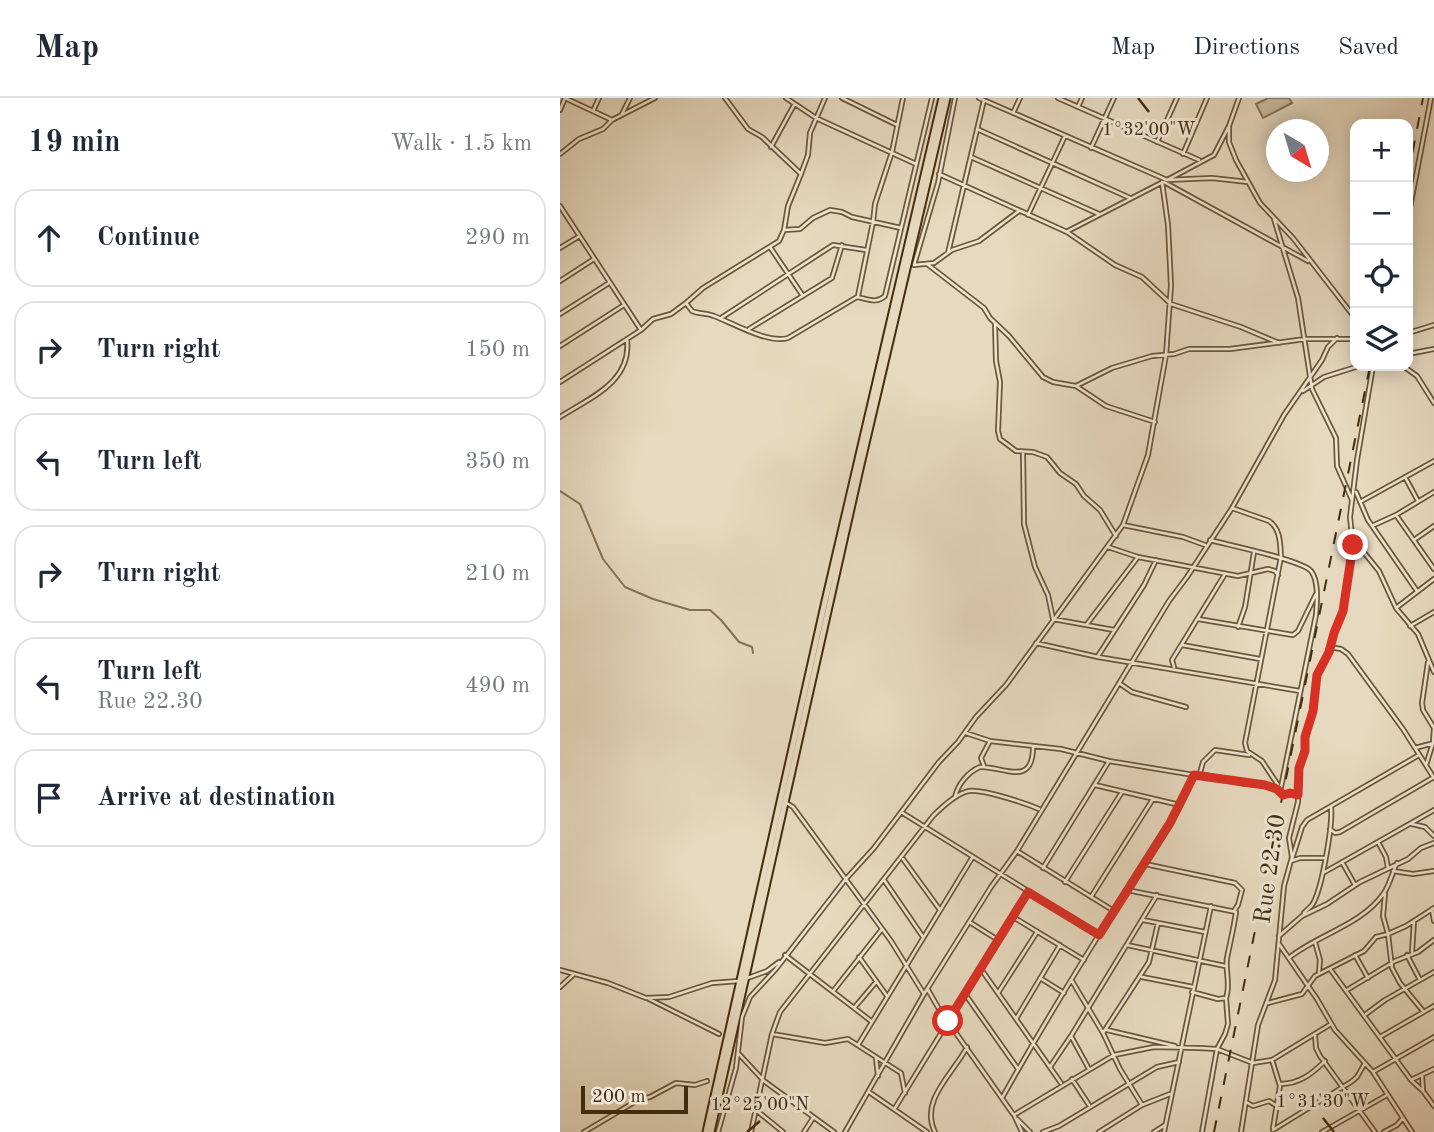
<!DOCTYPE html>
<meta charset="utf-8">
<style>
body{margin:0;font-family:"Old Standard TT",serif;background:#f2f2f3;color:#1f2937}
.controls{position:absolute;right:21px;top:21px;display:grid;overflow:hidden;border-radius:14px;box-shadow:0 4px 18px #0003}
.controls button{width:63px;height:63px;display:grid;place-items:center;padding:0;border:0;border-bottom:2px solid #e0e1e3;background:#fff;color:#1f2937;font:35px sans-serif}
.compass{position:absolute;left:706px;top:21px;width:63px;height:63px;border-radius:50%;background:#fff;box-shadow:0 4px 18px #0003;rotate:142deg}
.scale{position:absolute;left:21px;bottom:18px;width:107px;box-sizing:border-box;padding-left:7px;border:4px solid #442d0e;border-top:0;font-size:19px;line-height:24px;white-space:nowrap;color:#442d0e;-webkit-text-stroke:5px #efe6d5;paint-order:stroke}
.stop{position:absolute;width:21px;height:21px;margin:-16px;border:5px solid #d93025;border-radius:50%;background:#fff}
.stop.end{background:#d93025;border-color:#fff;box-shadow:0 2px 7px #0008}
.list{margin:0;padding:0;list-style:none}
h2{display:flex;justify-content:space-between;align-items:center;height:91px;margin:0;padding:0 28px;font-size:30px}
h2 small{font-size:23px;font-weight:400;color:#747a83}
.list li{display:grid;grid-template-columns:46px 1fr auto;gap:21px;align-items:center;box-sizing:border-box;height:98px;margin:0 14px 14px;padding:0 14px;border:2px solid #e0e1e3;border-radius:21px}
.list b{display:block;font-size:26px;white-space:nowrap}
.list p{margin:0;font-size:23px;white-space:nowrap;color:#747a83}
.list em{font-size:23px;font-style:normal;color:#747a83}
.icon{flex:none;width:38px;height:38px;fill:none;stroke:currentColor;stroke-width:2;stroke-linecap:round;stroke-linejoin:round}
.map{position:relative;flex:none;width:874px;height:1034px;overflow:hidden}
header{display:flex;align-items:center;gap:42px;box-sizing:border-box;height:98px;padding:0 35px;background:#fff;border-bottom:2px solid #e0e1e3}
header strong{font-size:33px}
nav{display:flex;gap:38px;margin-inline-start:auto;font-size:24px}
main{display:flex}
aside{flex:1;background:#fff}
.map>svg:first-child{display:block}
.pitch{fill:#cbbca1;stroke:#887458;stroke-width:2}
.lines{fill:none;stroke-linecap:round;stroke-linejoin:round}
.stream{stroke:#857154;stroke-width:2}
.street-casing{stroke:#6d583a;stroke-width:6}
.primary-casing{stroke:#442d0e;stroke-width:9}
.street{stroke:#efe6d5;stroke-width:2.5}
.primary{stroke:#e7d9bf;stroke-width:5}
.rail{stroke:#442d0e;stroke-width:2;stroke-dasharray:12 12;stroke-linecap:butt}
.route{stroke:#d93025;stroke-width:9}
.ticks{fill:none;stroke:#442d0e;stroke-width:2.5}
.labels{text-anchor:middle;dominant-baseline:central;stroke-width:6;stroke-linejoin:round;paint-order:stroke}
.street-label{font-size:24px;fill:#442d0e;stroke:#efe6d5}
.ticks-label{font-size:18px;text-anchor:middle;fill:#442d0e;stroke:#efe6d5;stroke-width:6;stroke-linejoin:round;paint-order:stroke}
</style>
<header>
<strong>Map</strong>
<nav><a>Map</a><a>Directions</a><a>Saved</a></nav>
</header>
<main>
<aside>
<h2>19 min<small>Walk · 1.5 km</small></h2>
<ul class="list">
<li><svg class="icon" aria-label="ahead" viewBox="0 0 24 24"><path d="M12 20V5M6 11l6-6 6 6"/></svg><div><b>Continue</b></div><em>290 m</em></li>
<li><svg class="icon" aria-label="right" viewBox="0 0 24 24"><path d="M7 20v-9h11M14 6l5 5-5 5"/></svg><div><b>Turn right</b></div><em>150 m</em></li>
<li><svg class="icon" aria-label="left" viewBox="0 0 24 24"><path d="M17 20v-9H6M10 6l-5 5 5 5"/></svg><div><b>Turn left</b></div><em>350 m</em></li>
<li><svg class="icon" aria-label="right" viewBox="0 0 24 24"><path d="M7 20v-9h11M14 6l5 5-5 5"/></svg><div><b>Turn right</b></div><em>210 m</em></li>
<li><svg class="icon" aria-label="left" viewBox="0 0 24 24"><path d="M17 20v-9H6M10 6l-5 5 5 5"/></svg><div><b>Turn left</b><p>Rue 22.30</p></div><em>490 m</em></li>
<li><svg class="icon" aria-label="arrive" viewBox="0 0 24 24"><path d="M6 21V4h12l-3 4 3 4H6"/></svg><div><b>Arrive at destination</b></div></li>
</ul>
</aside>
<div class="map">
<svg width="874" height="1034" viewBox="0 0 874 1034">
<rect width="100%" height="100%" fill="#e7d9bf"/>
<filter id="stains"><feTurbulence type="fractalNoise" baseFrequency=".00286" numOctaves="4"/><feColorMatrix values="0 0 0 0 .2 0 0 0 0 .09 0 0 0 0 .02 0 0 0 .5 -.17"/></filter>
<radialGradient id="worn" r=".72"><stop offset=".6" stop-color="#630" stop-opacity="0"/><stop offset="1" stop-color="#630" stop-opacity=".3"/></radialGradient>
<path class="pitch" d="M708,0H729L732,5L703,20L696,6Z"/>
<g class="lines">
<path class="stream" d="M0,393L20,406L43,461L65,489L93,501L130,512H150L161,522L179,544L192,549L193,555"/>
<defs>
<path id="street" d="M5,0L52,22
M165,0L188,31L202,39L241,76L248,57L250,35L265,0
M226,0L256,20L356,66
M282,0L337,27
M395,0L378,85L354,167L374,165L392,152L419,143L459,113
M419,0L607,82L652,80L688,84
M498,0L639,62
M518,9L522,0
M0,12L5,0
M33,13L39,0
M453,15L460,0
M62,16L70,0
M669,28V44L676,62L700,105L733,140L795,220
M417,31L570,100
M597,44L617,0
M211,49L234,7
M531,50L554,0
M0,56L19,41L43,31L52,22L95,0
M623,56L647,0
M411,59L539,116
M379,76L507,134L555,167L582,179L611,206L681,229L719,245
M607,82L654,57L669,28L679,0
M604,84L748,163
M0,108L81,232
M468,117L505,38
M848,120L871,0
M714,121L738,200L752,291L776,340L777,368L792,402
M224,132L228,108L241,76
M508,133L601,85
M210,149L243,198
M0,150L18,139
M388,155L424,2
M367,166L424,210L430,220L449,238L483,279L493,284L516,288L546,308L595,324
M0,183L34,161
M298,198L313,124L315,106L332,54L343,0
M126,205L143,190L219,143L224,132L240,131L253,120L270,112L282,114L292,119L341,130
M0,216L49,185
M161,220L273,147L306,152
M435,225L436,263L440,284L438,333L440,341L456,353L473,354L487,359L500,375L516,386L524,398L540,412L556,438
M189,231L272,180L282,147
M848,235L874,227
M0,248L64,207
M848,256L874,251
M843,268L857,278L874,305
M0,284L81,232L93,221L111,216L126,205L132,213C139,216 147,215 154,218C173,225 208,246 228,240L297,199C308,201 316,206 325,198L372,0
M516,288L552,270L592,258L614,256L629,251H670L745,241H795
M743,293L764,279L799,268
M0,319C31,299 72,284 67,241
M463,354L464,426L475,469L488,497L493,521L554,532
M845,379L858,403
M796,394L808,422L857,493
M800,404L874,363
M672,410L709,423C721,431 720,446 721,459L685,645L687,653L702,663L720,690
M836,417L874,394
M563,427L623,439L645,447
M814,427L836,417L874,471
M793,441L819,473L836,510L858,536L874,574
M650,442C668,447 742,462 751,473C759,483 757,504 756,517L720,694
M854,442L874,428
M548,449L578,459L678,478L708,471L715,473L718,477
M836,510L874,481
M638,521L733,537L738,533L756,496
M527,526L578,459
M850,528L874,514
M678,529L685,509L694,454
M476,545L538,559L740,593
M622,547L700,561
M770,549L781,551L788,556L843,631L874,680
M538,558L584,487L596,462
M868,564L862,605L863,612L874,630
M614,569L612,562L665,476
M559,585L572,594L626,609
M406,635L430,643L501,651L549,663L634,677L640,676C653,679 666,682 680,685C696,688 710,685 723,697L730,695L737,696
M855,650L874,645
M866,667L873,645L874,630
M424,668L421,660L430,643
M640,675L643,664L655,652L689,657
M535,687L620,707
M395,699C398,686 408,674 420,669C443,668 473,690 473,649
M225,704L233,709L244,724L331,843L364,896
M341,714L539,837
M852,726L865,729L874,738
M770,731L775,735L780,734L874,679
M818,744L826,759L828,770
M457,753L554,813
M343,761L380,812
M732,761L742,729L747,722L859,657
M731,763L740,760H764
M782,764L795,787
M585,766L675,785L682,792L678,807L674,813
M483,770L549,663
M833,773L853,776L874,773
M763,775L874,712
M324,782L363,839
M505,784L562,694
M567,792L676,814C674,829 670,845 667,860C665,873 671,886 666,900L658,901L632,894
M825,796L823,818L828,836L832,870L840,885L863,913
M531,799L593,701
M872,811L874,823
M744,815C746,812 750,810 752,807C762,793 773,726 771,709
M453,819L524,862
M583,822L645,834
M411,825L438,842
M719,838L742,818L767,806L800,784L848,761L861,750L874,745
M755,844L760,862L759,874
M719,846L757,901L775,932L813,974L852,1034
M567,847L665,868
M852,854L854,823
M225,857L311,923
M795,857L808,880
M847,857L860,882
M299,859L327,898
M730,859C759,836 802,827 824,795C830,786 832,775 837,765
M421,871L501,985
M770,871L851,982L874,971
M0,872L48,885L86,900L109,899L152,885L179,883
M582,879L633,889
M480,880L504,895
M185,881L207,873L219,864
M512,883L543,935L560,971L582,1007
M0,889L13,877
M274,892L322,831
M368,892L379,911L453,1016
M787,892L835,863L858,854L874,842
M438,895L477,834
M405,896L458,971
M89,901L159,936
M708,905L742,896L755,878L804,853L816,839L828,836L846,828L874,810
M294,910L316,884
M806,916L825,902L874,874
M456,921L500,847
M547,932L615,948
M543,935L589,864L598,825
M212,936L265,945L288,941L341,975L345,995
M755,937L756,950L760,958L815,1034
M511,938L529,971
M820,939L874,908
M298,947L412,760
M178,955L204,983L274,1034
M316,960L318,978
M712,962L720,988L713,1030
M490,969L511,938L597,797
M813,974L874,939
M862,977L863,993L874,1008
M512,981L529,1007
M851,982L863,993
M720,986C739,986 752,976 765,963
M309,994L367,1034
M442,1000C478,936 516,873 555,811C582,767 616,726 634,677
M686,1004L693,1008L709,1003L717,1008
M335,1010L468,794
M196,1012L223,1034
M457,1021L470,1034
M713,1032L791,984L797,979L805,965
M24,1034L78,1002L90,999L116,985L135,987L147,983
M158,1034L176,970L182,919L190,899L216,871L285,782L314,750L379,664L398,644L416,619L446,587L563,427L588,357L606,257L611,187L608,127L602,84
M191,1034L212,936L220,914L373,718C382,709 397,695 409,693C423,691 465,705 479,711
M244,1034L253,1020
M285,1034L364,896L431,789L457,753L609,503L627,479L672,410L724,317L762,262L768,249L777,240
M375,1034C359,1002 394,975 407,949
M462,1034L454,1017L554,957L594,949L639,950L657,951L693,965L712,962L771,926
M483,1034L499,1028L597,969L619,964
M539,1034L582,1007L610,996
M594,1034L605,1027
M604,1034L651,808
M642,1034L657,951L665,936L668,926L666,900
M681,1034L698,927L715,882L724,788L732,759L729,740L738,704L739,670L745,653V639L753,613L757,577L769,554L774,535L783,513L793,447L790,419L797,362L813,268
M762,1034L827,997
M824,1034L837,1027L842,1021"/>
<path id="primary" d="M146,1034L265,503L382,0
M151,1034L300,371L387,0"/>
</defs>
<use href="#street" class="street-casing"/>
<use href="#primary" class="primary-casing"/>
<use href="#street" class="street"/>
<use href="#primary" class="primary"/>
<path class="rail" d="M848,78L863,0
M654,1034L810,268"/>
</g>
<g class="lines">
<path class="route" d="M388,923L468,794L539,837L610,725L634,677L705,687L717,691L723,697L730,695L738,697L739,670L745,653V639L753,613L757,577L769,554L774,535L783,513L793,447"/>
</g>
<path class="ticks" d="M578,0L589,14M763,1020L774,1034M187,1034L200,1023"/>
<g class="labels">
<g class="street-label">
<text transform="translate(711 771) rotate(-82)">Rue 22.30</text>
</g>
</g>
<g class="ticks-label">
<text x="589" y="37">1°32'00"W</text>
<text x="763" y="1009">1°31'30"W</text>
<text x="200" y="1012">12°25'00"N</text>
</g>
<rect width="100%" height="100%" filter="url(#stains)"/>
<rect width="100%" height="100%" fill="url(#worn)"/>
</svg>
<div class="controls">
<button>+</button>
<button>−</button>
<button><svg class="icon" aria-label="locate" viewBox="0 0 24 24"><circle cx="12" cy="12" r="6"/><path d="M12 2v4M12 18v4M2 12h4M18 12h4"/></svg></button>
<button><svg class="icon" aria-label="layers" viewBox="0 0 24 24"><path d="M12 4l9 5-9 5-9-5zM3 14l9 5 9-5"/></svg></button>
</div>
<svg class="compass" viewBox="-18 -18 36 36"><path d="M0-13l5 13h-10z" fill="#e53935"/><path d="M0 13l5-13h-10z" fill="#747a83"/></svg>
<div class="scale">200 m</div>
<div class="stop" style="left:388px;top:923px"></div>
<div class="stop end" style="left:793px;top:447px"></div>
</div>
</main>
